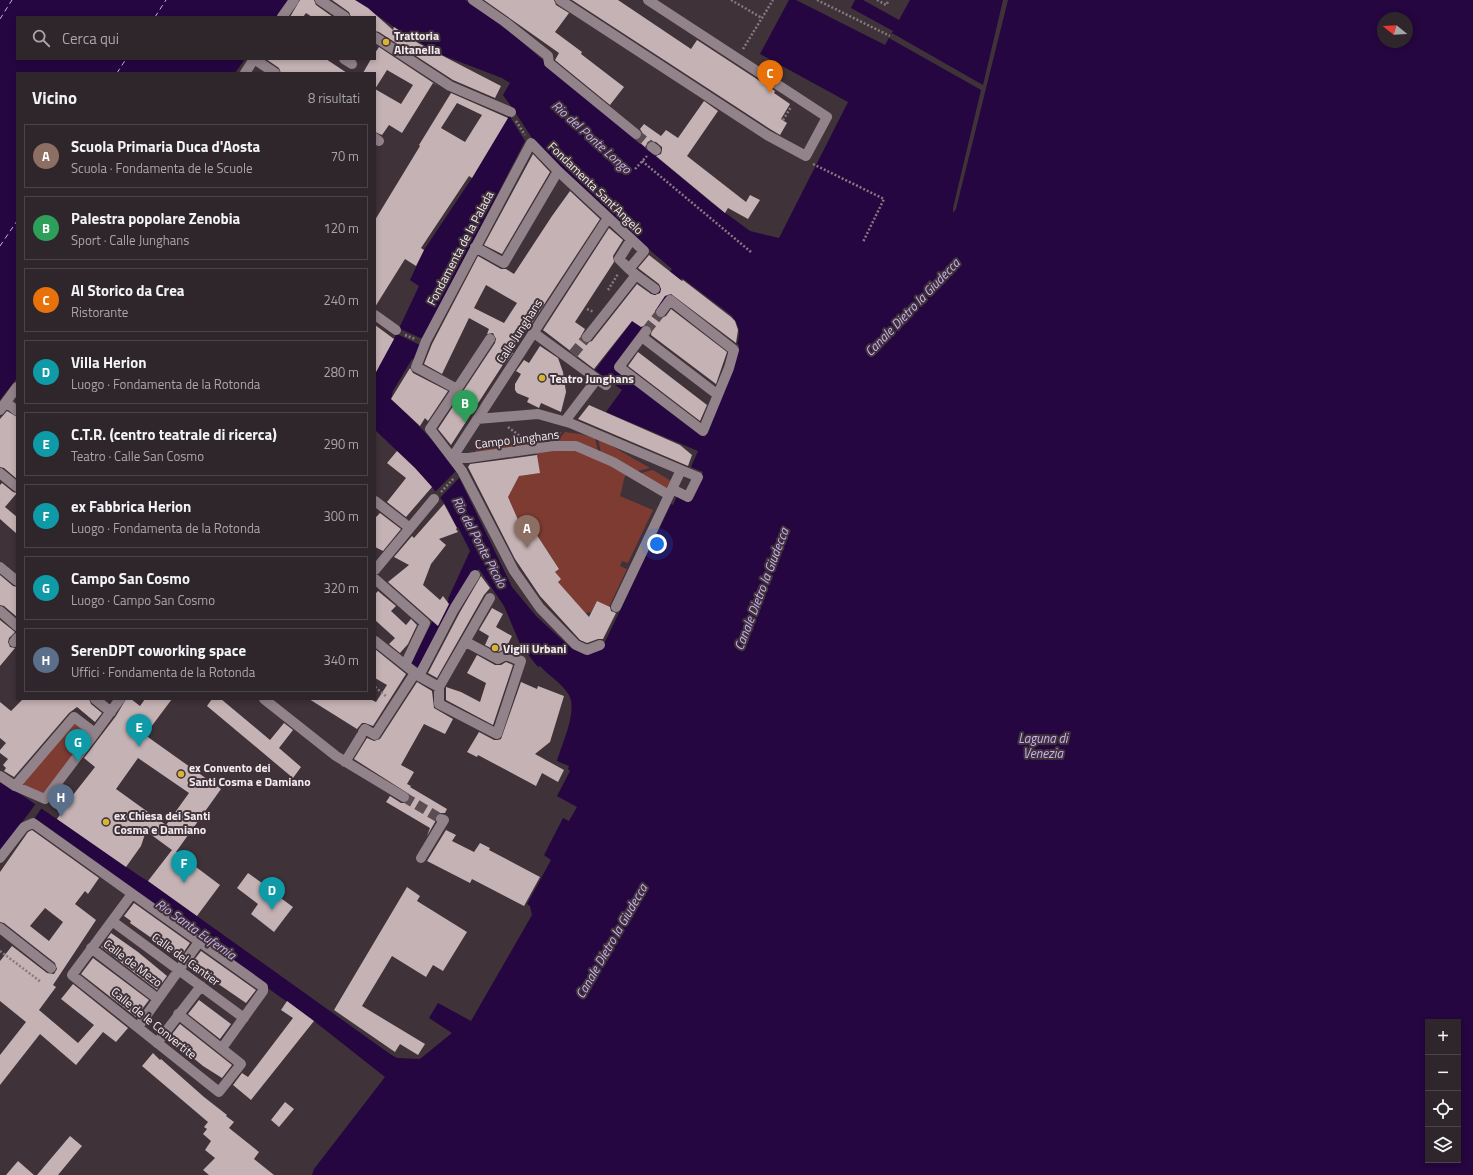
<!DOCTYPE html>
<html lang="it">
<meta charset="utf-8">
<style>
body{margin:0;font-family:"Titillium Web",sans-serif;background:#3b3237;color:#f1f3f6}
.controls{position:absolute;right:12px;bottom:12px;display:grid;overflow:hidden;border-radius:0px;box-shadow:0 2px 6px #0003}
.controls button{width:36px;height:36px;display:grid;place-items:center;padding:0;border:0;border-bottom:1px solid #4a4347;background:#2f262b;color:#f1f3f6;font:20px sans-serif}
.compass{position:absolute;left:1377px;top:12px;width:36px;height:36px;border-radius:50%;background:#2f262b;box-shadow:0 2px 6px #0003;rotate:288deg}
.you{position:absolute;left:657px;top:544px;width:14px;height:14px;margin:-10px;border:3px solid #fff;border-radius:50%;background:#1a73e8;box-shadow:0 0 0 6px #1a73e833}
.badge{display:grid;place-items:center;width:26px;height:26px;border-radius:50%;background:#8abfa5;color:#fff;font-size:13px;font-weight:700}
.pin{position:absolute;translate:-50% -33px;filter:drop-shadow(0 1px 2px #0008)}
.pin::after{content:'';position:absolute;top:21px;width:14px;height:12px;background:inherit;clip-path:polygon(0 0,100% 0,50% 100%)}
.list{margin:0;padding:0;list-style:none}
h2{display:flex;justify-content:space-between;align-items:center;height:52px;margin:0;padding:0 16px;font-size:17px}
h2 small{font-size:13px;font-weight:400;color:#a7a5a9}
.list li{display:grid;grid-template-columns:26px 1fr auto;gap:12px;align-items:center;box-sizing:border-box;height:64px;margin:0 8px 8px;padding:0 8px;border:1px solid #4a4347;border-radius:0px}
.list b{display:block;font-size:15px;white-space:nowrap}
.list p{margin:0;font-size:13px;white-space:nowrap;color:#a7a5a9}
.list em{font-size:13px;font-style:normal;color:#a7a5a9}
.icon{flex:none;width:22px;height:22px;fill:none;stroke:currentColor;stroke-width:2;stroke-linecap:round;stroke-linejoin:round}
.map{position:relative;flex:none;width:1473px;height:1175px;overflow:hidden}
.search{position:absolute;background:#2f262b;box-shadow:0 2px 6px #0003;left:16px;top:16px;width:360px;height:44px;display:flex;align-items:center;gap:10px;box-sizing:border-box;padding:0 14px;border-radius:0px;color:#a7a5a9;font-size:15px}
.panel{position:absolute;background:#2f262b;box-shadow:0 2px 6px #0003;left:16px;top:72px;width:360px;height:628px;border-radius:0px}
.map>svg:first-child{display:block}
.green{fill:#7d3b32}
.water{fill:#250640;fill-rule:evenodd}
.pier{fill:#3f3239}
.lines{fill:none;stroke-linecap:round;stroke-linejoin:round}
.ferry{stroke:#cbb0f1;stroke-width:1;stroke-dasharray:5 4;stroke-linecap:butt}
.building{fill:#c5b2b4;fill-rule:evenodd}
.street-tunnel{stroke:#5a4e54;stroke-width:10;stroke-dasharray:10 5;stroke-linecap:butt}
.path{stroke:#857a80;stroke-width:2.5;stroke-dasharray:2 2;stroke-linecap:butt}
.street{stroke:#92828a;stroke-width:10}
.poi-dot{fill:#d7b434;stroke:#3f3239;stroke-width:1.5}
.labels{text-anchor:middle;dominant-baseline:central;stroke-width:4;stroke-linejoin:round;paint-order:stroke}
.poi-label{font-size:12px;font-weight:bold;fill:#f5ecf0;stroke:#3f3239;text-anchor:start}
.street-label{font-size:12px;fill:#f5ecf0;stroke:#3f3239}
.water-label{font-size:13px;font-style:italic;fill:#cbb0f1;stroke:#3f3239}
</style>
<div class="map">
<svg width="1473" height="1175" viewBox="0 0 1473 1175">
<rect width="100%" height="100%" fill="#3f3239"/>
<path class="green" d="M553,432H562L553,443L535,445L522,436Z
M565,432L580,434L595,438L598,451L556,443Z
M518,437L530,447L475,454L478,443Z
M598,439L603,441L650,468L634,472L601,453Z
M579,449L627,473C622,481 623,488 620,496L653,510L628,563L622,561L620,566L627,569L609,607L597,601L591,612L585,613L558,582L555,572L559,569L531,526L526,528L522,521L519,522L510,501L507,500C516,476 512,474 539,473L536,451Z
M653,470L671,481L666,490L637,474Z
M74,720L90,732L74,756L43,793L20,784Z"/>
<path class="water" d="M0,0H288L276,17H17V59H245L235,73H17V378L0,400Z
M355,0H465L502,25L654,155L712,203L750,231L779,238L848,102L760,54L789,0H796L885,45L893,31L851,8L855,0H863L899,20L910,0H1473V1175H312L314,1169L385,1077L314,1021L27,816L0,851V780L141,877L148,881L390,1054L397,1058L420,1059L452,1033L429,1018L438,1003L471,1021L532,915L530,906L527,904L551,860L544,855L563,818L569,821L577,807L557,796L570,771L568,769L569,766L557,761C562,743 580,707 567,692C560,682 548,675 540,666L538,667L521,646L504,606L479,569L474,574L421,669L411,663L432,622L449,600L448,599L470,551L458,527L457,528C452,519 449,510 444,503C425,475 399,453 375,430V372L394,339L419,286L410,280L424,250L472,178L513,109L503,95L510,83L502,78L439,54L394,27ZM1383,18H1407V42H1383ZM532,138L538,147L652,252L672,269L595,370L622,390L606,412L698,451L691,467L703,472L690,501L677,496L673,505L671,504L603,646L584,654L571,648L536,616L512,587L455,469C437,442 414,421 391,399L393,391L412,359L414,360L423,339L525,141ZM682,278L731,315C739,324 741,333 737,344L739,345L732,371L705,437L614,368ZM1428,1022H1458V1160H1428Z"/>
<path class="pier" d="M1003,0H1008L956,209L953,213V208L981,90L889,38L892,33L983,85Z
M513,109L532,138L525,141L509,115Z
M398,328L425,340L422,346L395,333Z
M457,470L460,477L439,499L434,493Z
M37,802L43,806L32,822L27,819L22,826L21,824Z"/>
<g class="lines">
<path class="ferry" d="M155,17L166,0
M0,19L12,0
M117,73L126,59
M0,246L17,221"/>
</g>
<path class="building" d="M300,0H314L316,5L333,17H312L306,13L303,17H290Z
M332,0H355L368,8L393,30L394,27L418,43L501,86L495,98L453,80L379,32L375,31V17H351L349,12Z
M484,0H554L556,5L569,13L555,32L582,52L581,54L624,87L610,105L555,60L559,53Z
M572,0H618L691,49L697,40L775,91L774,93L790,104L781,119L787,123L780,135L770,129Z
M379,47L438,86L433,83L402,133L389,125L382,135L375,132V89L401,104L413,85L387,70L375,89V73H363L371,59H375V53Z
M266,59H326L347,73H281L279,68Z
M451,93L508,118L472,178L469,176L421,248L424,250L416,266L405,259L375,307V220L420,146L419,145ZM457,103L482,115L465,142L441,128Z
M704,101L718,111L687,156L746,202L750,195L760,200L748,219L728,208L725,213L656,156L661,154L662,150V147L656,142L649,141L647,143L646,148L637,140L641,138L642,132L640,129L644,124L661,136L666,130L678,138Z
M533,154L550,172L502,254L484,245Z
M570,191L600,219L532,323L531,321L511,352L513,353L505,364L504,363L451,445L438,429L495,343L496,339L493,333L487,334L489,329L469,318L442,374L424,364L432,344L478,256L501,269H506L514,274L552,216ZM486,285L517,303L504,323L474,308Z
M609,228L623,240L613,256L614,262L575,322L585,329L581,336V340L586,343L592,341L637,284L651,294L655,295L660,293L661,289L659,284L638,268L649,255L682,281L683,280L731,317L735,321L738,330L736,343L671,294L665,296L655,311L657,317L661,318L666,316L671,309L727,352L716,384L651,335L652,329L647,325L641,327L632,321L594,369L543,330Z
M375,325L394,339L375,374Z
M540,346L558,358L563,372L566,392L561,412L541,403L539,408L527,402L529,398L517,393L515,390V384L521,374L516,371L524,360L529,363Z
M638,352L707,405L700,421L628,366Z
M410,368L413,373L448,391L428,421L425,418L420,426L391,399Z
M589,405L680,445L692,455L688,466L578,419Z
M7,411L17,417V479L4,468L0,467V419Z
M397,451L415,468L432,487L406,517L387,502L406,478L387,463Z
M537,455L540,473L519,476L508,497L519,522L522,520L526,528L531,526L559,569L555,572L561,579L558,582L589,617L597,601L610,607L611,611L616,613L603,639H598L587,643L580,640L540,596L515,559L468,467L470,464Z
M2,483L13,492L17,493L5,507L17,517V534L0,519V485Z
M444,504L457,528L456,529L458,532L439,539L446,545L431,564L423,585L440,600L443,596L449,604L438,626L388,582L409,565L394,557L412,536L414,538Z
M380,513L401,529L383,551L375,547V518Z
M0,575L13,586L17,587V617L4,606L0,605Z
M481,576L490,588L484,595L437,678L428,673L460,612Z
M378,591L396,606L391,611L406,625L411,619L417,625L408,644L400,653L389,644L395,638L375,620V594Z
M492,608L503,614L496,627L512,636L508,644L515,648L514,651L505,649L498,652L485,645L489,636L479,630Z
M0,620L15,632L9,638L8,642L10,647L15,648L0,666Z
M375,649L406,674L373,726L365,723H362L357,729L309,699H370L376,702L387,685L375,678Z
M477,655L495,665H501L506,662L513,665L493,725L446,700V687L461,692L480,702L486,683L467,673Z
M417,682L432,691L434,708L453,719L445,734L424,724L401,765L414,772L407,784L411,786L410,787L447,809L445,813H440L436,814L435,817V822L427,836L430,828L386,802L390,796L401,803H407L410,798L409,794L354,759L367,738L374,741L380,739Z
M521,682L537,689L538,686L564,696L550,742L535,754L564,770L558,782L542,773L536,786L478,755L477,757L467,752L479,732L494,740H498L501,739Z
M23,699H89L91,704L102,713L95,722L77,707L69,713L14,777L4,771L6,768L3,765L8,759L0,753V750L6,743L0,738V702L11,711Z
M126,699H131L140,706L145,699H172L145,735L221,789L176,852L220,885L197,916L148,881L172,850L146,831L141,846L126,867L57,819L63,810L62,809L95,767L84,758L116,716ZM138,758L189,793L166,825L116,789Z
M212,699H221L270,740L284,723L293,730L279,748L301,767L293,778L207,706Z
M32,830L99,878L88,894L85,891L75,904L96,920L53,985L56,987L39,1010L78,1043L94,1025L61,999L73,984L128,1028L116,1042L103,1032L76,1065L40,1034L0,1085V1055L26,1022L0,1001V961L12,946L47,973L54,974L57,969L55,963L4,923L0,922V872L28,832ZM45,908L63,922L49,941L30,926Z
M446,830L456,835L452,841L474,852L480,843L490,848L489,850L540,877L524,906L472,879L470,883L427,861Z
M248,873L270,889L274,884L282,890L278,896L293,907L274,932L251,914L258,904L237,888Z
M407,887L420,896L417,901L467,932L443,971L433,965L426,977L392,956L362,1006L425,1044L418,1055L400,1044L395,1052L334,1010Z
M134,903L190,943L181,956L174,952L173,953L130,923L131,921L124,916Z
M111,933L138,952L167,976L157,990L101,947Z
M201,951L256,990L246,1003L198,970V969L191,964Z
M93,958L149,1000L136,1017L81,974Z
M199,1000L231,1024L220,1039L188,1014Z
M287,1001L314,1021L251,1100L233,1085L242,1073L248,1077L293,1018L281,1010Z
M180,1024L232,1065L222,1078L203,1066L169,1038Z
M153,1053L160,1060L161,1059L204,1097L227,1115L226,1116L234,1122L229,1128L259,1152L254,1159L274,1175H209L203,1170L215,1158L205,1150L211,1141L203,1134L207,1129L204,1127L208,1122L142,1066Z
M285,1102L294,1109L279,1127L271,1120Z
M70,1136L82,1146L58,1175H37Z
M18,1161L34,1175H6Z"/>
<g class="lines">
<path class="street-tunnel" d="M636,134L652,147
M646,331L661,312
M573,354L587,337
M404,797L441,819"/>
<path class="path" d="M731,0L762,18
M817,0L890,36
M877,0L886,5L889,0
M743,49L773,0
M783,120L791,107
M516,121L525,135
M642,161L751,252
M813,164L884,199L863,242
M635,169L647,156
M608,290L618,274
M587,309L594,312
M405,335L415,339
M508,427L525,440
M441,492L454,478
M375,687L387,697
M0,951L41,982"/>
<path class="street" d="M320,0L345,17
M473,0L505,22L548,56L549,63L636,134
M560,0L767,135L806,156L827,117L648,0
M282,17L294,0
M375,37L450,86L511,112
M254,59L275,73
M344,59L352,64
M245,73L254,59
M375,138L379,141
M652,147L656,150
M475,247L504,263L558,171
M629,269L619,259L631,240
M636,275L655,289
M375,315L396,330
M646,331L619,367L703,431L729,368L734,350L670,300L661,312
M534,333L597,379
M587,337L636,275L629,269L644,251L558,171L531,143L426,341L416,367L457,389L430,429L462,471L514,571L540,608L576,645L587,650L600,645
M642,337L718,395
M457,389L490,339
M6,402L17,411
M0,410L17,387
M477,419L538,414L570,423L681,470L616,607
M565,421L597,379L606,385
M452,458L608,218
M452,458H468L553,446H576L613,462L669,495
M0,473L17,487
M672,489L688,497L698,477L681,470
M375,501L410,528
M0,567L17,581
M375,570L434,499
M375,579L425,623L405,665
M0,611L17,626
M375,641L419,676L439,687V704L497,734L521,661L506,655L498,659L466,642
M14,642L17,638
M419,676L454,609L475,575
M439,687L490,598
M95,699L111,712
M264,699L336,756L404,797
M74,717L95,733L45,799L15,786Z
M363,732L365,729L375,735L415,673
M95,733L120,699
M345,762L361,736
M0,776L15,786
M0,858L24,827L33,823L263,987V991L222,1048
M421,858L444,820L441,819
M132,894L72,975L219,1092L241,1064L178,1014
M112,921L244,1018
M0,928L51,968
M91,948L158,999
M138,1027L199,942
M157,1043L201,986"/>
</g>
<g class="poi-dot">
<circle cx="386" cy="42" r="4"/>
<circle cx="542" cy="378" r="4"/>
<circle cx="495" cy="648" r="4"/>
<circle cx="181" cy="774" r="4"/>
<circle cx="106" cy="822" r="4"/>
</g>
<g class="labels">
<g class="poi-label">
<text x="394" y="35">Trattoria<tspan x="394" dy="14">Altanella</tspan></text>
<text x="550" y="378">Teatro Junghans</text>
<text x="503" y="648">Vigili Urbani</text>
<text x="189" y="767">ex Convento dei<tspan x="189" dy="14">Santi Cosma e Damiano</tspan></text>
<text x="114" y="815">ex Chiesa dei Santi<tspan x="114" dy="14">Cosma e Damiano</tspan></text>
</g>
<g class="street-label">
<text transform="translate(596 188) rotate(44)">Fondamenta Sant'Angelo</text>
<text transform="translate(460 248) rotate(-62)">Fondamenta de la Palada</text>
<text transform="translate(519 331) rotate(-57)">Calle Junghans</text>
<text transform="translate(517 439) rotate(-7)">Campo Junghans</text>
<text transform="translate(186 959) rotate(36)">Calle del Cantier</text>
<text transform="translate(133 963) rotate(37)">Calle de Mezo</text>
<text transform="translate(154 1023) rotate(39)">Calle de le Convertite</text>
</g>
<g class="water-label">
<text transform="translate(592 137) rotate(42)">Rio del Ponte Longo</text>
<text transform="translate(912 307) rotate(-46)">Canale Dietro la Giudecca</text>
<text transform="translate(480 542) rotate(62)">Rio del Ponte Picolo</text>
<text transform="translate(761 589) rotate(-69)">Canale Dietro la Giudecca</text>
<text x="1043" y="738">Laguna di<tspan x="1043" dy="15">Venezia</tspan></text>
<text transform="translate(196 929) rotate(35)">Rio Santa Eufemia</text>
<text transform="translate(611 941) rotate(-60)">Canale Dietro la Giudecca</text>
</g>
</g>
</svg>
<div class="controls">
<button>+</button>
<button>−</button>
<button><svg class="icon" aria-label="locate" viewBox="0 0 24 24"><circle cx="12" cy="12" r="6"/><path d="M12 2v4M12 18v4M2 12h4M18 12h4"/></svg></button>
<button><svg class="icon" aria-label="layers" viewBox="0 0 24 24"><path d="M12 4l9 5-9 5-9-5zM3 14l9 5 9-5"/></svg></button>
</div>
<svg class="compass" viewBox="-18 -18 36 36"><path d="M0-13l5 13h-10z" fill="#e53935"/><path d="M0 13l5-13h-10z" fill="#a7a5a9"/></svg>
<div class="you"></div>
<div class="pin badge" style="left:527px;top:548px;background:#8d6e63">A</div>
<div class="pin badge" style="left:465px;top:423px;background:#2e9e5b">B</div>
<div class="pin badge" style="left:770px;top:93px;background:#e8710a">C</div>
<div class="pin badge" style="left:272px;top:910px;background:#0f9aa8">D</div>
<div class="pin badge" style="left:139px;top:747px;background:#0f9aa8">E</div>
<div class="pin badge" style="left:184px;top:883px;background:#0f9aa8">F</div>
<div class="pin badge" style="left:78px;top:762px;background:#0f9aa8">G</div>
<div class="pin badge" style="left:61px;top:817px;background:#5c6f8a">H</div>
<div class="search"><svg class="icon" aria-label="search" viewBox="0 0 24 24"><circle cx="10" cy="10" r="6"/><path d="M15 15l6 6"/></svg>Cerca qui</div>
<section class="panel">
<h2>Vicino<small>8 risultati</small></h2>
<ul class="list">
<li><span class="badge" style="background:#8d6e63">A</span><div><b>Scuola Primaria Duca d'Aosta</b><p>Scuola · Fondamenta de le Scuole</p></div><em>70 m</em></li>
<li><span class="badge" style="background:#2e9e5b">B</span><div><b>Palestra popolare Zenobia</b><p>Sport · Calle Junghans</p></div><em>120 m</em></li>
<li><span class="badge" style="background:#e8710a">C</span><div><b>Al Storico da Crea</b><p>Ristorante</p></div><em>240 m</em></li>
<li><span class="badge" style="background:#0f9aa8">D</span><div><b>Villa Herion</b><p>Luogo · Fondamenta de la Rotonda</p></div><em>280 m</em></li>
<li><span class="badge" style="background:#0f9aa8">E</span><div><b>C.T.R. (centro teatrale di ricerca)</b><p>Teatro · Calle San Cosmo</p></div><em>290 m</em></li>
<li><span class="badge" style="background:#0f9aa8">F</span><div><b>ex Fabbrica Herion</b><p>Luogo · Fondamenta de la Rotonda</p></div><em>300 m</em></li>
<li><span class="badge" style="background:#0f9aa8">G</span><div><b>Campo San Cosmo</b><p>Luogo · Campo San Cosmo</p></div><em>320 m</em></li>
<li><span class="badge" style="background:#5c6f8a">H</span><div><b>SerenDPT coworking space</b><p>Uffici · Fondamenta de la Rotonda</p></div><em>340 m</em></li>
</ul>
</section>
</div>
